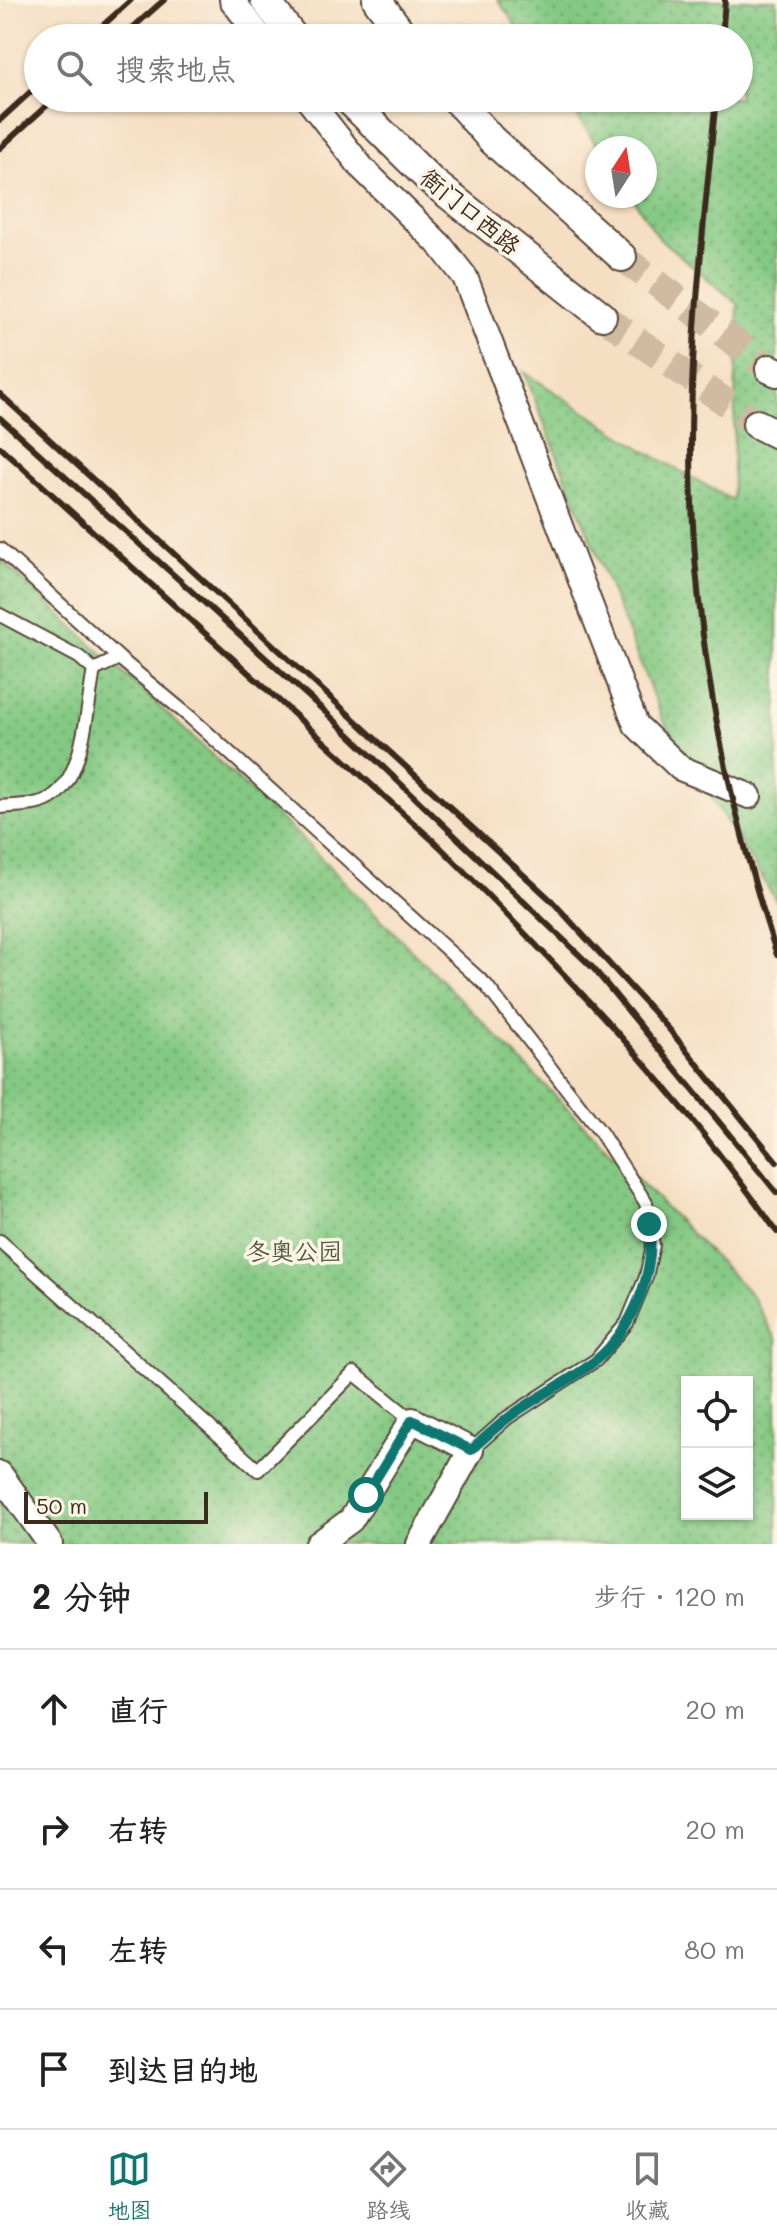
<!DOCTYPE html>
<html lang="zh">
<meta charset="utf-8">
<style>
body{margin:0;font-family:Mali,"LXGW WenKai TC",sans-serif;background:#f2f2f2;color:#222}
.controls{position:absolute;right:24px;bottom:24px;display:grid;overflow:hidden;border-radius:0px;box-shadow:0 2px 6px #0004}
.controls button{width:72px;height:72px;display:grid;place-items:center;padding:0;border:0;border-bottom:2px solid #e0e0e0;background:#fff;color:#222;font:40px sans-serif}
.compass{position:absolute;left:585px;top:136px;width:72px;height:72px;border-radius:50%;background:#fff;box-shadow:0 2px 6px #0004;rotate:12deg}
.scale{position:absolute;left:24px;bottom:20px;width:184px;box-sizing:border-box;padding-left:8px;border:4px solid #3b2a1e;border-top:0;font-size:22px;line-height:28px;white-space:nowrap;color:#3b2a1e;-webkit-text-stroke:6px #fcf5e5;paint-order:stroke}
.stop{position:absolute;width:24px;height:24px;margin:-18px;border:6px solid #0f766e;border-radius:50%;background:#fff}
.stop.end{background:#0f766e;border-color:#fff;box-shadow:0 2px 8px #0008}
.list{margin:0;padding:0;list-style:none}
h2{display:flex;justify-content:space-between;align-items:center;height:104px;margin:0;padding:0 32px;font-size:34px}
h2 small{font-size:26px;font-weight:400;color:#767676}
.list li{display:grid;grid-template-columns:52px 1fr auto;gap:24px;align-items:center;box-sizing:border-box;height:120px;padding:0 32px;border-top:2px solid #e0e0e0}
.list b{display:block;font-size:30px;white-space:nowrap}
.list em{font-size:26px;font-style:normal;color:#767676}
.icon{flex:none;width:44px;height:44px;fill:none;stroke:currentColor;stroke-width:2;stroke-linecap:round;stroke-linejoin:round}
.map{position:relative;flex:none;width:777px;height:1544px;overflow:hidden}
.search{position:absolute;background:#fff;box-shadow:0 2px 6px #0004;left:24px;right:24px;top:24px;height:88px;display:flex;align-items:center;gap:20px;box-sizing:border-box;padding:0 28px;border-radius:44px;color:#767676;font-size:30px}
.sheet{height:584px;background:#fff}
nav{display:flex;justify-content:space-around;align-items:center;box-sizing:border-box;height:112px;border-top:2px solid #e0e0e0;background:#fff;font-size:22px;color:#767676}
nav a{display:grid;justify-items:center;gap:4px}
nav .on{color:#0f766e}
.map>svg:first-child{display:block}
.park{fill:url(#park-dots);stroke:#607a50;stroke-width:2;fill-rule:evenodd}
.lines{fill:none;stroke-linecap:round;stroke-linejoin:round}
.tertiary-tunnel{stroke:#d0baa1;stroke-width:28;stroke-dasharray:28 14;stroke-linecap:butt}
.service-casing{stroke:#574537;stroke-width:16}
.minor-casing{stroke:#574537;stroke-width:28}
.tertiary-casing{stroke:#574537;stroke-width:32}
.service{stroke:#fff;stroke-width:12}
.minor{stroke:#fff;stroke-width:24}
.tertiary{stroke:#fff;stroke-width:28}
.rail{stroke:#3b2a1e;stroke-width:6}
.route{stroke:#0f766e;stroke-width:10}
.labels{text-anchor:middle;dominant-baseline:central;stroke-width:7;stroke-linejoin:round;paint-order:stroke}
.street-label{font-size:24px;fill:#3b2a1e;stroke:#fcf5e5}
.park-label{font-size:24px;fill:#515a3c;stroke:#fcf5e5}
</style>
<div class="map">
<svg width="777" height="1544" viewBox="0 0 777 1544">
<defs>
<pattern id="park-dots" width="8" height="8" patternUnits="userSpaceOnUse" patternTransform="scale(2)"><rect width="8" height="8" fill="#84c983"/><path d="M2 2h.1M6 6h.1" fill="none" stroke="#6da36b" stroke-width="1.8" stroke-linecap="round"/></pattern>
</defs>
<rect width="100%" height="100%" fill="#fcf5e5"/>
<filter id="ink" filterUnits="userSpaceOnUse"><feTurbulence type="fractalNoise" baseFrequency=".0125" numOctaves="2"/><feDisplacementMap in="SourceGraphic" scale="16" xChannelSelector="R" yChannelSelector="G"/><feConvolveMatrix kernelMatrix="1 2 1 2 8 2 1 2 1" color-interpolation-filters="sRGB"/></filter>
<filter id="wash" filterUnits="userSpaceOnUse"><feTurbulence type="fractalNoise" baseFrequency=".006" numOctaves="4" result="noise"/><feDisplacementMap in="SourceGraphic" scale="32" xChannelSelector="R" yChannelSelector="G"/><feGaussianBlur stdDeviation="1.8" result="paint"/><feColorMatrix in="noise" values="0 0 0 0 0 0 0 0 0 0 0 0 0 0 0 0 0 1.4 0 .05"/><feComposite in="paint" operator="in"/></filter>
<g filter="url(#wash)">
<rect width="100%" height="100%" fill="#f5dec2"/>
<path class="park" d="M498,0H777V902L662,718L524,372L647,452L732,500L738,304L660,239L631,196H645V148H599L565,98H739V38H524Z
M0,559L296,833L750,1293L777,1340V1544H0ZM687,1382H747V1514H687Z"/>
</g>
<g filter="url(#ink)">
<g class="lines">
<path class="tertiary-tunnel" d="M622,257L770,369
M602,316L757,424"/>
<defs>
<path id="service" d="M0,549L119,658
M0,615L79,657L94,670
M94,670L119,658L190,717L486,985L601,1133L646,1203L653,1245L646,1277L627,1323L596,1360L507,1418L471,1450
M0,807C18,805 41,807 55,795C85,771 87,705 94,670
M0,1241L258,1470L354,1373L412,1420"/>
<path id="minor" d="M232,0L261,38
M307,98L362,168L440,245L465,277L636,725L680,768L749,796
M0,1474L50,1544
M318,1544L351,1520L412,1420L471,1450L419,1544"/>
<path id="tertiary" d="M265,0L294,38
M377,0L405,38
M347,98L430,180L602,316
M455,98L492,140L622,257
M770,369L777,372
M757,424L777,434"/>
</defs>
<use href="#service" class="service-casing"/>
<use href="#minor" class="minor-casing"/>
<use href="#tertiary" class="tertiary-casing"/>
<use href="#service" class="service"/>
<use href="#minor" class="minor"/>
<use href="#tertiary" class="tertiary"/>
<path class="rail" d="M89,38L131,0
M121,38L164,0
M722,38L725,0
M716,98C705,212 691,328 691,443C690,619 722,788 777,955
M0,120L38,85
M0,148L55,98
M0,394L552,901L669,1029L777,1162
M0,418L332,718L594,969L777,1193
M0,447L439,846C561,968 678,1091 777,1232"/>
</g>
</g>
<g class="lines" filter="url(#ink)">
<path class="route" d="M366,1495L412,1420L471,1450C483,1439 495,1428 508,1418C535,1397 568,1383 595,1361C632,1330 657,1272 649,1224"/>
</g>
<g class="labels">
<g class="street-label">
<text transform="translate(471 211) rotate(39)">衙门口西路</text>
</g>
<g class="park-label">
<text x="294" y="1250">冬奥公园</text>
</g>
</g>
</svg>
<div class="controls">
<button><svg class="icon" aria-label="locate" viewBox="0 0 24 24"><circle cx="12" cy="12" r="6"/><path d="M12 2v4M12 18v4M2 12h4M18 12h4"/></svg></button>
<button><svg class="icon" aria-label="layers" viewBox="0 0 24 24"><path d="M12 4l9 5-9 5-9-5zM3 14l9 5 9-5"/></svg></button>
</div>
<svg class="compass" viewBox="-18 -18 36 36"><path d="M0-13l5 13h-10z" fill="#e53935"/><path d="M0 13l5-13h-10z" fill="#767676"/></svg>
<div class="scale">50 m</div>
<div class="stop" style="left:366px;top:1495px"></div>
<div class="stop end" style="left:649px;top:1224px"></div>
<div class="search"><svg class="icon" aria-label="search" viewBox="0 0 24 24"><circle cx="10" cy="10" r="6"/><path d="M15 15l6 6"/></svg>搜索地点</div>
</div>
<section class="sheet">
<h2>2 分钟<small>步行 · 120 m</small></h2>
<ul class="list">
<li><svg class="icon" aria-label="ahead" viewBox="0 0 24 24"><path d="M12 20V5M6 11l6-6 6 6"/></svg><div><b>直行</b></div><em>20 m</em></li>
<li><svg class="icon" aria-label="right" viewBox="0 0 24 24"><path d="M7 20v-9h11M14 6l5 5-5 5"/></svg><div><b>右转</b></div><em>20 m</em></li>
<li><svg class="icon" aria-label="left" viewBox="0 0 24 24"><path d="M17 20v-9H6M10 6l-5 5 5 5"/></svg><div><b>左转</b></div><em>80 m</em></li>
<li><svg class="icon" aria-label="arrive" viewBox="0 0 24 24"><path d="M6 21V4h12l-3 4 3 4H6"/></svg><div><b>到达目的地</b></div></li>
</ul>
</section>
<nav>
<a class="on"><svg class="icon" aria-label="map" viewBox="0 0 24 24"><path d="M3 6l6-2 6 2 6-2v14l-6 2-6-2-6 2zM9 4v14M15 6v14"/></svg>地图</a>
<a><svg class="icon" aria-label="directions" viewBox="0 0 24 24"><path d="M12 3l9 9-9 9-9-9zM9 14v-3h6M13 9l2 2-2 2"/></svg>路线</a>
<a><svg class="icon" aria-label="saved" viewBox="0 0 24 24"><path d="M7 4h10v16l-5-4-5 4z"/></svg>收藏</a>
</nav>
